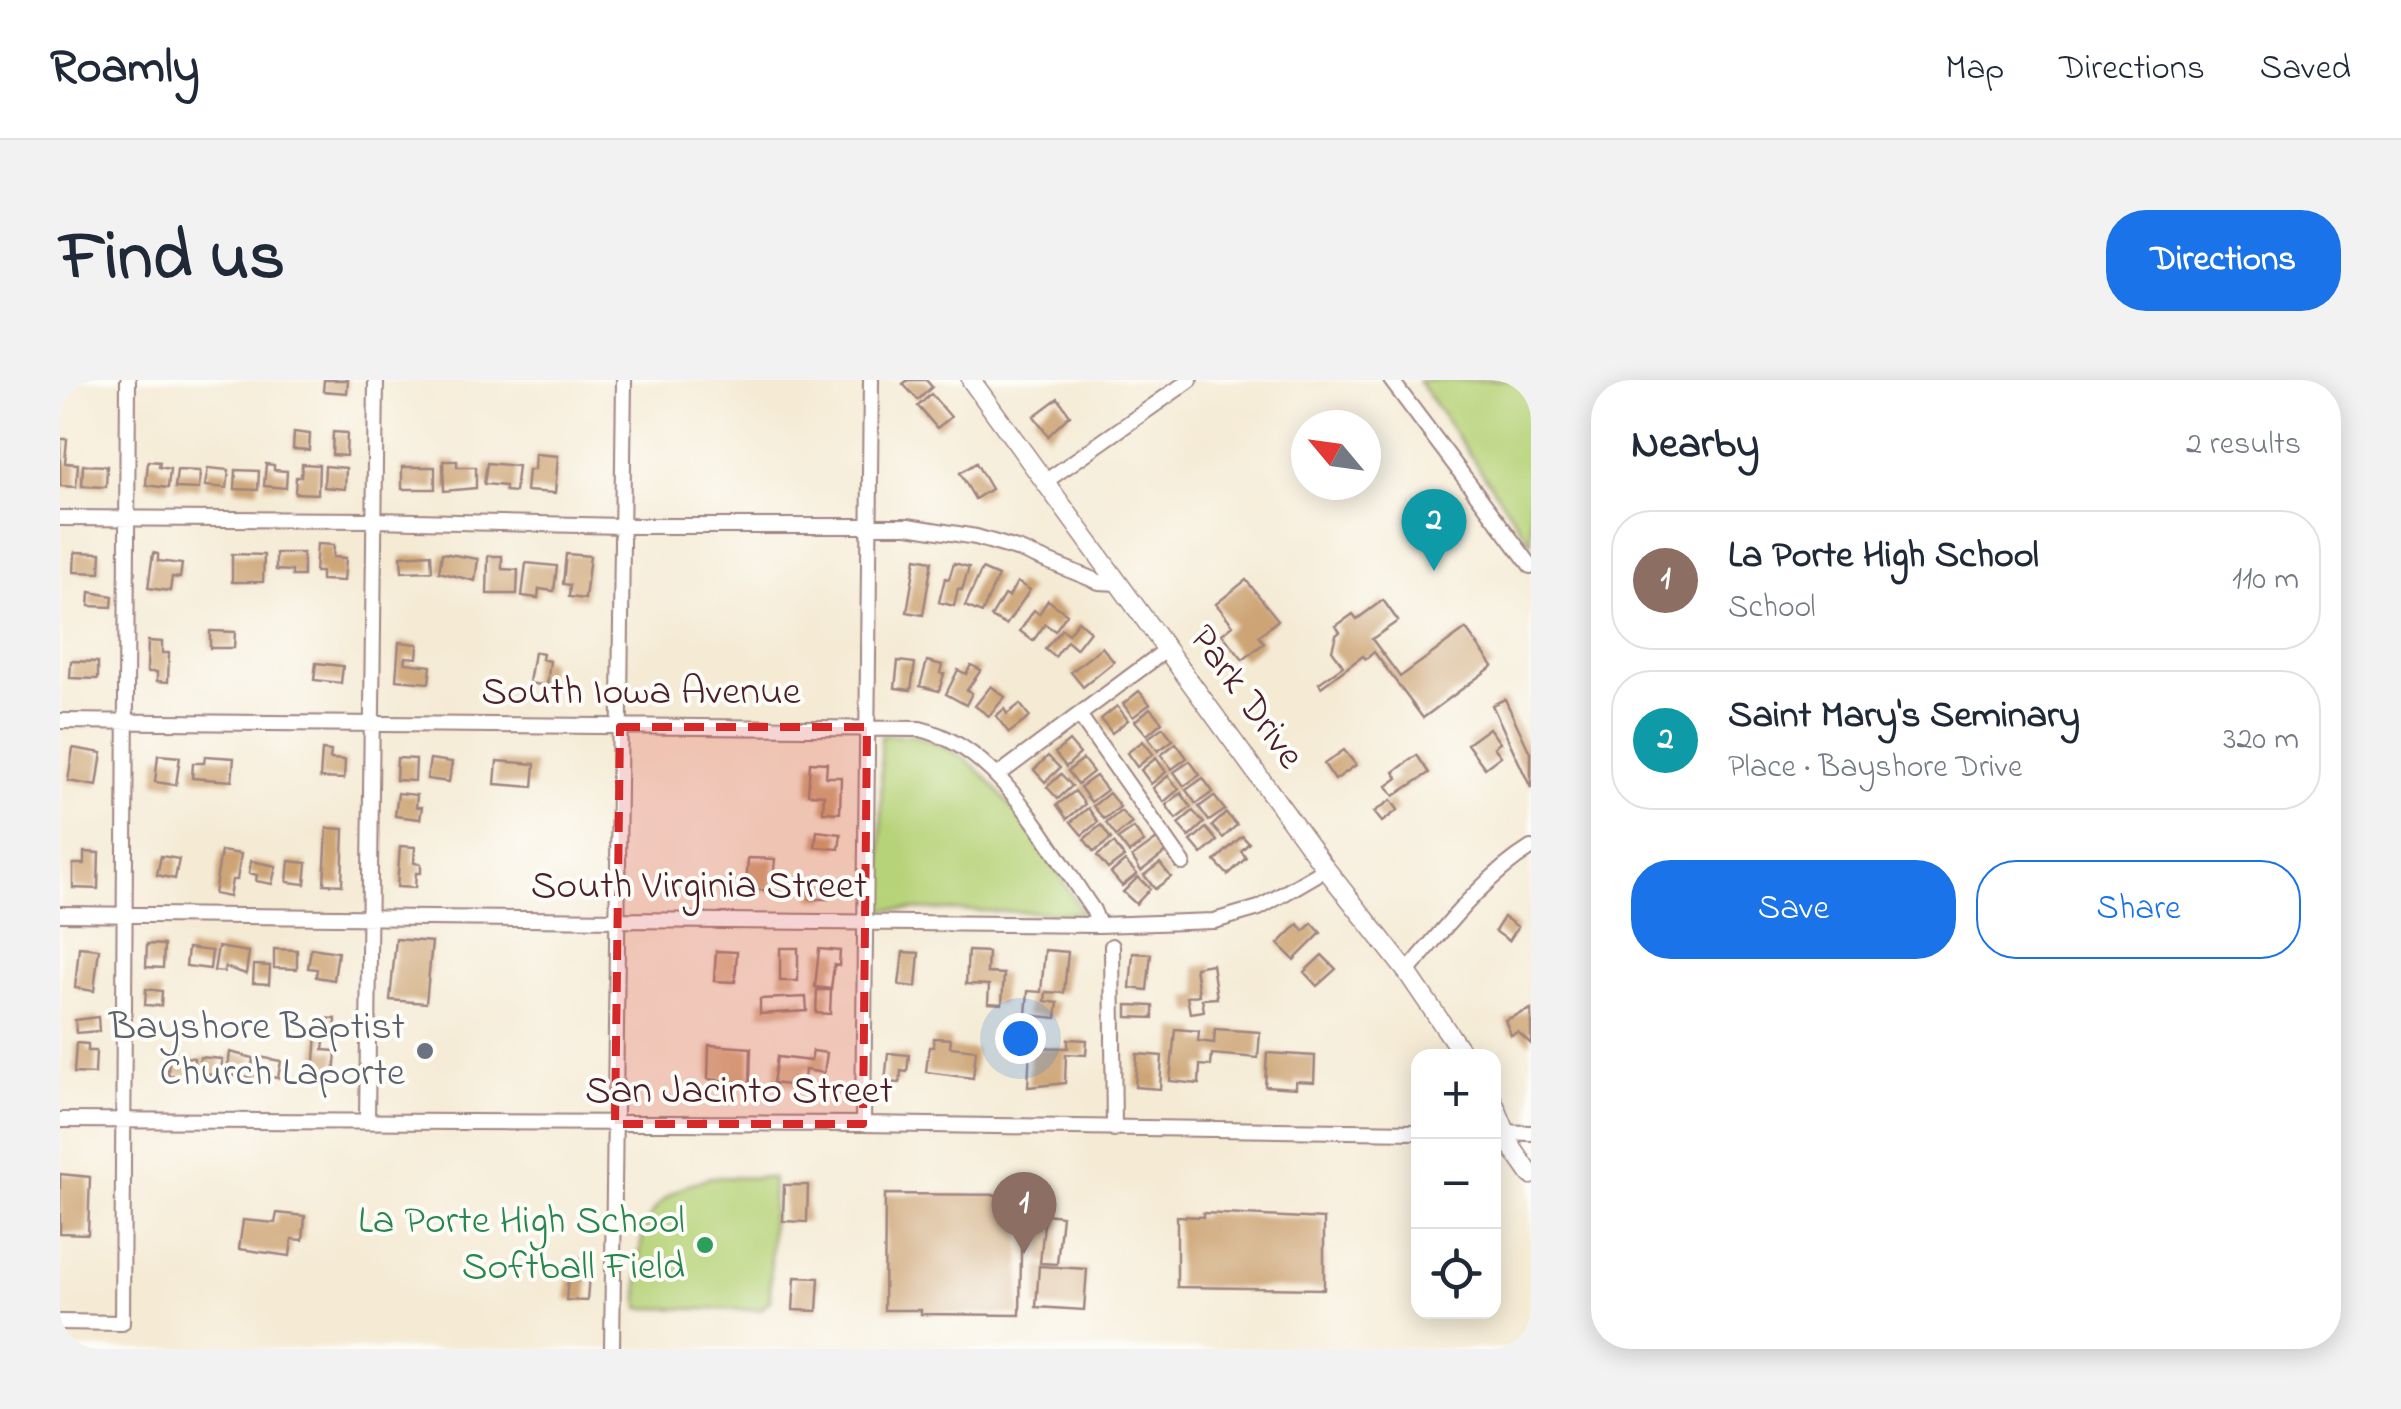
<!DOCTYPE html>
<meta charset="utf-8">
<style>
body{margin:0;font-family:"Indie Flower",sans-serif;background:#f2f2f3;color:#1f2937}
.controls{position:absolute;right:30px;bottom:30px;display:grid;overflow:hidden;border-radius:20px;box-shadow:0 5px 25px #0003}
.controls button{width:90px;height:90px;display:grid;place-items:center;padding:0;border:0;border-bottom:2px solid #e0e1e3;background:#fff;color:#1f2937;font:50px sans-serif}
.compass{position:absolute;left:1231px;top:30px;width:90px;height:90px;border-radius:50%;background:#fff;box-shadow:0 5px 25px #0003;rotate:299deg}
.you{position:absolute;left:960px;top:658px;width:35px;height:35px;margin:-25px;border:8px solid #fff;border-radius:50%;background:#1a73e8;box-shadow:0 0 0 15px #1a73e833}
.badge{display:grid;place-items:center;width:65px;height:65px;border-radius:50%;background:#1a73e8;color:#fff;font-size:32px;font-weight:700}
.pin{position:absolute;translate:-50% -82px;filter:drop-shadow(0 2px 5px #0008)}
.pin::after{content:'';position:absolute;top:52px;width:35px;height:30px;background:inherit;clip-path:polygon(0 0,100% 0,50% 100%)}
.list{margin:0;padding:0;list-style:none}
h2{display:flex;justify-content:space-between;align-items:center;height:130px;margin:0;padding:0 40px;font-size:42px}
h2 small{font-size:32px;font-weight:400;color:#747a83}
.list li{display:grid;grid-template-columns:65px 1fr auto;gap:30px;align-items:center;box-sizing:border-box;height:140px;margin:0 20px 20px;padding:0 20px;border:2px solid #e0e1e3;border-radius:40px}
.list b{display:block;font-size:38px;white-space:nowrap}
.list p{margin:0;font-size:32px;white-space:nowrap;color:#747a83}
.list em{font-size:32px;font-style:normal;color:#747a83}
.actions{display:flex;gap:20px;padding:30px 40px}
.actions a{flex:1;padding:22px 0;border:2px solid #1a73e8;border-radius:40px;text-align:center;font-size:35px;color:#1a73e8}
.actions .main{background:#1a73e8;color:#fff}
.icon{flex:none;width:55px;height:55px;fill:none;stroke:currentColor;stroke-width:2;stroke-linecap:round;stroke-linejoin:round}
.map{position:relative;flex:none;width:1471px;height:969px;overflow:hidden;border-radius:40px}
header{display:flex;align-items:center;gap:60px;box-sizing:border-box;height:140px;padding:0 50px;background:#fff;border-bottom:2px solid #e0e1e3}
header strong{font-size:48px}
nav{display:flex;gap:55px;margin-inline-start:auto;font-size:35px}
.intro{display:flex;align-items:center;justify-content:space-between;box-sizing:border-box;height:240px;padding:0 60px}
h1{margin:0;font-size:70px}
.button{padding:25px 45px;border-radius:40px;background:#1a73e8;color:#fff;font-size:35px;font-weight:700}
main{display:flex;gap:60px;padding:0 60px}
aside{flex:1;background:#fff;border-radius:40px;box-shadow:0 5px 25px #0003}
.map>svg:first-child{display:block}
.green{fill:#b7d379;stroke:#807952;stroke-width:2.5}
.building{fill:#cda475}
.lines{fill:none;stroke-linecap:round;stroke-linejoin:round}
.minor-casing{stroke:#a08580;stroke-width:18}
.tertiary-casing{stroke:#a08580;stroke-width:21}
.minor{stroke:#fff;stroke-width:14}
.tertiary{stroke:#fff;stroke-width:18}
.marked{fill:#d62828;fill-opacity:0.2;stroke:#d62828;stroke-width:8;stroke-dasharray:20 12;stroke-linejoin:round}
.worship-dot{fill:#6b7280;stroke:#fdfcf7;stroke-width:4}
.leisure-dot{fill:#2e9e5b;stroke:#fdfcf7;stroke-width:4}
.labels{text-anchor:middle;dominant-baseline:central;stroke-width:8;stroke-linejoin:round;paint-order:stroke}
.street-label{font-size:40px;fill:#4a1f2b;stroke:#fdfcf7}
.worship-label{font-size:40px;fill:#5b616d;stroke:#fdfcf7;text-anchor:end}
.leisure-label{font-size:40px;fill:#27864d;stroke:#fdfcf7;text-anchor:end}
</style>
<header>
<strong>Roamly</strong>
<nav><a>Map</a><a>Directions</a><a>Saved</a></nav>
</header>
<div class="intro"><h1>Find us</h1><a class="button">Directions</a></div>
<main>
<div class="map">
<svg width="1471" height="969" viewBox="0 0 1471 969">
<rect width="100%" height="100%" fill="#fdfcf7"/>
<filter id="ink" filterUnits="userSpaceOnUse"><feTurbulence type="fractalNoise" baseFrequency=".01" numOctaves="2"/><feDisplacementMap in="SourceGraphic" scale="20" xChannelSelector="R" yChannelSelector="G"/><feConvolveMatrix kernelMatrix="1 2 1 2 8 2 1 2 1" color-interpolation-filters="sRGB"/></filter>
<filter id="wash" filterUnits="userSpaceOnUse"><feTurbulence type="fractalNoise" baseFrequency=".0048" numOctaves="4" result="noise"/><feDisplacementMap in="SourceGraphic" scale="40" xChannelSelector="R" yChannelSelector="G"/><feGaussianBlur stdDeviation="2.25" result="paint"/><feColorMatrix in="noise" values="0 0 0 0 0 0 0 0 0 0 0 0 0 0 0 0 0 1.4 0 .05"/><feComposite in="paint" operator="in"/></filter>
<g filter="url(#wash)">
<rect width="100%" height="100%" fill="#f5ebd5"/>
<path class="green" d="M1358,0H1471V163Z
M852,355C872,362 892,369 909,382C944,409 1000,493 1022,533L822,529L821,356Z
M651,797L713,798L710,921L700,930L579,928C578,860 575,818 651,797Z"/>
<g id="blocks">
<path class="building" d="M264,0H288L287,13L263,11Z
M848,0H866L872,7L858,20L843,4Z
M871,14L891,37L877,48L858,26Z
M998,18L1010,35L988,56L974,36Z
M234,52L250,54L249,70L233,69Z
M273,52L287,53L286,76L272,75Z
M0,59H7L5,83L18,84L16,107L0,106Z
M475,74L498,76L495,113L466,111L468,90H474Z
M88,81L100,82L99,87L110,89L108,108L86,105Z
M383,81H397V87H416V108L384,111Z
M427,83L458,86L455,112L445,111V106L424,104Z
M916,83L931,109L915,119L900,93Z
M206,84L214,85V90L227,91L226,108L204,106Z
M242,84L259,85L258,114L235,113L236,97H241Z
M23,85L47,86L46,107L22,106Z
M265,86L286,88L285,109L264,107Z
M342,87H375V109H342Z
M148,88L169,90L167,108L145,106Z
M117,90L140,91L139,109L115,108Z
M176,90L199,91L198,110L175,109Z
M257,164L274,165L273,177L286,178L284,201L261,200V192H255Z
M15,172L41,173L40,193L14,192Z
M93,173L98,174V181L122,184L120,198L112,197L110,211L88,208Z
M216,173H243V196H232V191L216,190Z
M382,173L418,179L415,201L379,192Z
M172,174L204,175L203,202H172Z
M371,174L372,191L342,192L341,176Z
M506,174L530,176L525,219L509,217L510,205L503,204Z
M428,176H442V189L458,190L457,214H427Z
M856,178L872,181L863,235L847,232Z
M466,183L497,186L494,211L479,209L478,218L462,216Z
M894,183L909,187L902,210L898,209L894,226L879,222L885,198L889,199Z
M922,189L938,196L922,233L905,226Z
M1186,200L1218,240L1199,256L1204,263L1183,280L1162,254L1173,245L1156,224Z
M957,202L970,210L946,245L931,237L944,215L949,217Z
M30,212L53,216L52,227L29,226Z
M988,220L1007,234L995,251L985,244L973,261L960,251L974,230L979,234Z
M1323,220L1338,241L1312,259L1340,297L1406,249L1433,286L1363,338L1314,272L1306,279L1303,276L1261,307L1259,303L1283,286L1272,270L1276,255L1280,252L1276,246L1293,234L1297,239Z
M1018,241L1030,251L1016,269L1007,261L995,277L985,269L1002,249L1008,254Z
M150,251L175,252L174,268H150Z
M88,261L102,262V273H109L108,302L97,301V292H87Z
M339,262L358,264L357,278L346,277L345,283L371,286L369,303L336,300Z
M1042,267L1054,282L1023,307L1011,292Z
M474,272L483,274L482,279L490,281L487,306L469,303Z
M11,281L38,282V299L10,298Z
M838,281L855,283L851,310L835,308Z
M867,281L882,285L880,293L884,294L879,311L860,306Z
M256,283L283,286L281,303L254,300Z
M911,285L921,290L907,310L912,313L906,325L886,314L898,290L906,294Z
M931,306L945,317L929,336L915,326Z
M1079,311L1090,324L1073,337L1063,324Z
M1445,319L1471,375V408L1432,325Z
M960,324L970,337L949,353L936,336L944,329L947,334Z
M1057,326L1068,340L1052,353L1041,339Z
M1090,328L1102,342L1087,355L1075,341Z
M1103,347L1113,360L1098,371L1088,358Z
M1429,348L1440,363L1434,367L1441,376L1425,388L1407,364Z
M1009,361L1020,374L1006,387L995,373Z
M1083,361L1093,374L1077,387L1067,373Z
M1116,363L1127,378L1112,389L1101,375Z
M13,368L42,373L37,406L8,401Z
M262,370L271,371L270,379L285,380L284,399L260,398Z
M1284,370L1296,385L1275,400L1264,384Z
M98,375L120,377L116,405L95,402Z
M1357,375L1369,393L1334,416L1327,406L1338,398L1334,392Z
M145,376L174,378L172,401L132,398L133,383H144Z
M988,376L1000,388L985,402L974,390Z
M337,378L356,379L355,401L336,400Z
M1096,378L1106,392L1091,404L1081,390Z
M370,379L392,382L389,402L367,399Z
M1023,379L1033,392L1018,404L1008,391Z
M437,381L475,384L473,407L435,404Z
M1130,381L1140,395L1124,406L1114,392Z
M750,382L767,383L766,397H781L780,433L763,432L764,415L748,414Z
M1001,394L1012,406L998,419L987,407Z
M1036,396L1047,410L1031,422L1020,407Z
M1108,396L1119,409L1104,422L1093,408Z
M1143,398L1153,412L1136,424L1126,410Z
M1015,411L1025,424L1007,439L997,425Z
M338,413L357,415L356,427H362L360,439L335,436Z
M1049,413L1060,427L1044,439L1033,426Z
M1121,413L1131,427L1116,439L1106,425Z
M1154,416L1165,430L1149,441L1139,427Z
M1331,420L1338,430L1322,442L1314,432Z
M1028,428L1038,442L1022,455L1011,442Z
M1061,431L1072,443L1056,456L1046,443Z
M1133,431L1144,443L1129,457L1118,444Z
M1166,433L1177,445L1163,458L1152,446Z
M1041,445L1051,459L1034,472L1024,459Z
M267,448L284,449L282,505L264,504Z
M1074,448L1084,462L1069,473L1058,459Z
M1146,448L1157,461L1142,474L1131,461Z
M757,451L781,454L779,469L755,467Z
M1182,456L1189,463L1181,471L1186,478L1168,495L1155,481Z
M1097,459L1106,472L1081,491L1072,477Z
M1054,463L1064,477L1048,489L1037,476Z
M340,466L355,467L354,483L361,484V493H356L355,508L337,507Z
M161,471L181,474L177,500H172L169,517L154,514Z
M24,472L39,473L38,509L13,508V484H24Z
M101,476L119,479L115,499L97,495Z
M688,478L715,479L712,511L686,509Z
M191,481L216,486L212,504L196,501L197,495L189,493Z
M229,481L247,483L245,504L227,502Z
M1065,481L1077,494L1062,506L1051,493Z
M1100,483L1111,497L1095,509L1084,495Z
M1078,497L1090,509L1076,524L1063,512Z
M751,499H768V519H751Z
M1444,537L1458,547L1449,561L1435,551Z
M1252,543L1261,553L1234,580L1218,564L1238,544L1244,551Z
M336,559L372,562L366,623L330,620Z
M87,564L104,565L103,588L86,587Z
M19,567L39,569L34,611L15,608Z
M158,567L189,572L186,594L165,587L164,592L154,591Z
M128,568L152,571L150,589L126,586Z
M251,568L278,572L274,600L256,597L257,589L248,588Z
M720,568H738V601H720Z
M214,569L237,570V589L214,588Z
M759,569L780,571L779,586L774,585L771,609L755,607Z
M985,570L1008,572L1004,613L986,612L985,621L998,623L996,638L966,635L968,611L981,612Z
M656,571L677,572L675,602L654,601Z
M908,571L928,572L927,593L944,594L942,624L928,623L929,605L906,604Z
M843,572L859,573L856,607L839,605Z
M1073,573L1091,574L1087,610L1070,608Z
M1262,575L1276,589L1257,606L1244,592Z
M1152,584L1157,618L1142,619L1144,631L1130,633L1127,617L1139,615L1135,587Z
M194,585L210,586L209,604L193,603Z
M86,609L102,611L101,626L85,625Z
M757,610H771L770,634L756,633Z
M746,617L747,631L700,634V619Z
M1067,625L1093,626V638L1067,637Z
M1471,629V664L1458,652L1451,655L1445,640Z
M38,637L39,651L16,653L15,640Z
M258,638L276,639L275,655L265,654L263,670L276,671L274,698L254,696Z
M1115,649L1139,651L1138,661L1154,663L1155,649L1200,652L1198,678L1152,674L1151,686L1140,685L1139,704L1110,701Z
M874,658L891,659L890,667L916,670L913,698L866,692L869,667H873Z
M1008,659L1027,660L1026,675L1006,674L1005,703L968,707L970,667L1008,668Z
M16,663L28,664V671H36L35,694L14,693Z
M649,665L691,668L690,703L648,699Z
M753,671L767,673L764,693L745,690L743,707L713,703L717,677L751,681Z
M170,672L193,678L191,697L167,695Z
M828,673L849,675L847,692L841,691L840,703L825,702Z
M1207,673L1255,676L1254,702L1236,701V708L1205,706Z
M1077,674L1102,676L1100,709L1075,707Z
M109,676L134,678L133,697L108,695Z
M140,677L162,679L161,695L139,694Z
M199,677L221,681L218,698L196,695Z
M0,794L30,797L28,854L0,853Z
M724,805H748L747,842L723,841Z
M825,814L962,815L960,935L861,934V930H824Z
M217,833L245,836L243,860L232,859L230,876L179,869L183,840L215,843Z
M1143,833L1264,839V909L1117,907V836L1143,837Z
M985,834L1002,836L997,884L980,883Z
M510,879L530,880L527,921L506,920Z
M979,886L1027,889L1024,930L976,927Z
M735,897L759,898L757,931L733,930Z"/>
</g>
</g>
<g filter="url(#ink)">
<use href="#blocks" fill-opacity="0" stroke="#a08580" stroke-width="2.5"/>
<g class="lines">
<defs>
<path id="minor" d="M1331,0L1471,186
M986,101L1130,0
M0,138L314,140L562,146H848L916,157L960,170L1039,202L1058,203
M1019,335L1123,483
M0,341L860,349C941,368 988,466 1033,530L1039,545
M938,395L1106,270
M0,534L1039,545L1154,541L1199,528L1266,489
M1052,566L1054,749
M1347,592C1385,548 1421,499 1471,468
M0,740L803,744L1358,752
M307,740L316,0
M803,744L811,0
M1434,752L1471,753
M0,942L62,943L68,0
M552,969L564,0"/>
<path id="tertiary" d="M911,0L1266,489L1347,592L1404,676
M1434,723L1453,769L1471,795"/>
</defs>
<use href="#minor" class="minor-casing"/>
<use href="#tertiary" class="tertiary-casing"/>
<use href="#minor" class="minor"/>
<use href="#tertiary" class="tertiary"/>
</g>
</g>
<path class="marked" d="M560,347H807L803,744H555Z"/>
<circle class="worship-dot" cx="365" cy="671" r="10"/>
<circle class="leisure-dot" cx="645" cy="865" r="10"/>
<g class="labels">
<g class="street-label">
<text x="581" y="313">South Iowa Avenue</text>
<text transform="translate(1185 318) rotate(54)">Park Drive</text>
<text x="639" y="507">South Virginia Street</text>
<text x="679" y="712">San Jacinto Street</text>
</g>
<g class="worship-label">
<text x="345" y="648">Bayshore Baptist<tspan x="345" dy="46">Church Laporte</tspan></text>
</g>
<g class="leisure-label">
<text x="625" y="842">La Porte High School<tspan x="625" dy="46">Softball Field</tspan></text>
</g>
</g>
</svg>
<div class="controls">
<button>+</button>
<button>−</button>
<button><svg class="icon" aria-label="locate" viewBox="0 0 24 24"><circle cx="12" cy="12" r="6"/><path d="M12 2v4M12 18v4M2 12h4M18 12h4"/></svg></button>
</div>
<svg class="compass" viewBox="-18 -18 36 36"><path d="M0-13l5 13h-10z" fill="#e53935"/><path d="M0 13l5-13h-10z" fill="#747a83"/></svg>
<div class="you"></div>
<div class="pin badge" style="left:964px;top:874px;background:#8d6e63">1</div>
<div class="pin badge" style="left:1374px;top:191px;background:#0f9aa8">2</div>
</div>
<aside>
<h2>Nearby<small>2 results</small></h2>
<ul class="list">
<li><span class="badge" style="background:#8d6e63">1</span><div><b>La Porte High School</b><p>School</p></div><em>110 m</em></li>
<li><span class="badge" style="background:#0f9aa8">2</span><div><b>Saint Mary's Seminary</b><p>Place · Bayshore Drive</p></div><em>320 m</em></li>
</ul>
<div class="actions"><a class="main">Save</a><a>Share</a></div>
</aside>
</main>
